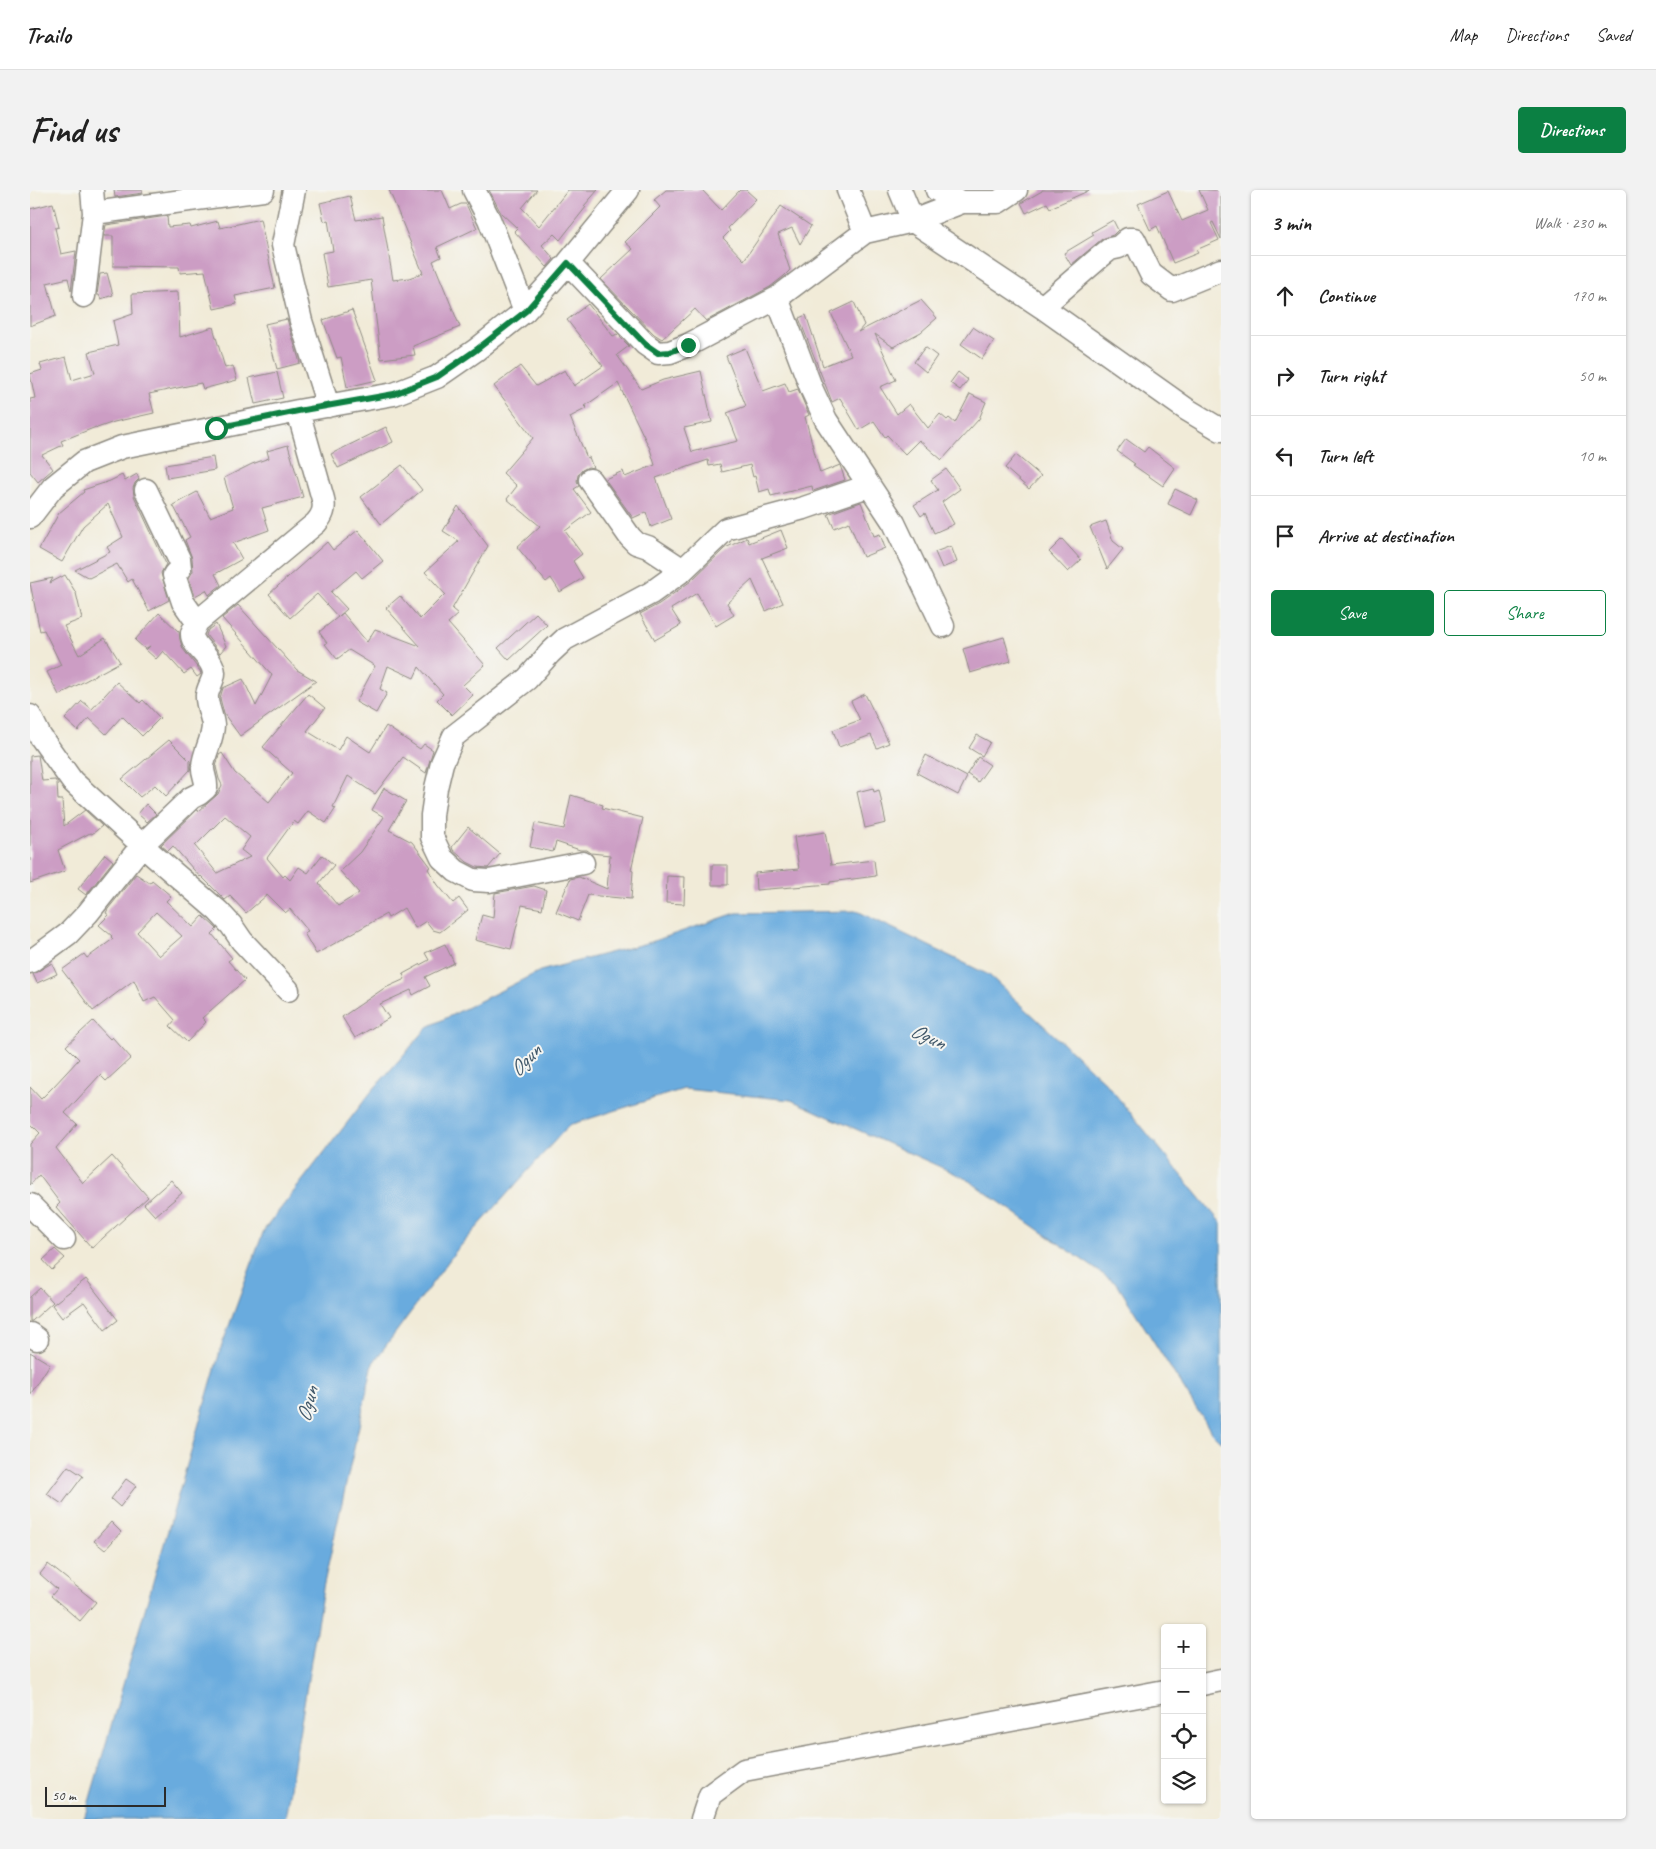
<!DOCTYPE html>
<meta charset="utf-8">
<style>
body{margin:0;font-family:Caveat,sans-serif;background:#f2f2f2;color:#222}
.controls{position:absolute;right:15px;bottom:15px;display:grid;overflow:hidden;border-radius:5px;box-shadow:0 1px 4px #0004}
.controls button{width:45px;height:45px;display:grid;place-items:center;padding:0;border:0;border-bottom:1px solid #e0e0e0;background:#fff;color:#222;font:25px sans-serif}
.scale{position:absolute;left:15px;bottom:12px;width:121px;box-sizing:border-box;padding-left:5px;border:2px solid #2b2b2b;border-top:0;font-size:14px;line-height:18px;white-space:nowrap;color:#2b2b2b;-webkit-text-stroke:4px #f6f6f2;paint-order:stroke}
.stop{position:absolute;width:15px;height:15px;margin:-11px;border:4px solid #0b8043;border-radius:50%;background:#fff}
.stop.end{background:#0b8043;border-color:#fff;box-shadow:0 1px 5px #0008}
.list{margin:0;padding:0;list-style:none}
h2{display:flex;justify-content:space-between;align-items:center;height:65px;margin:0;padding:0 20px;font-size:21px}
h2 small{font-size:16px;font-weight:400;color:#767676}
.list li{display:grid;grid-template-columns:32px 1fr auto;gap:15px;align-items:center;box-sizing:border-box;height:80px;padding:0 20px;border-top:1px solid #e0e0e0}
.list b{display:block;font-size:19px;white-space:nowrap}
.list em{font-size:16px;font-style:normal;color:#767676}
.actions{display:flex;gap:10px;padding:15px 20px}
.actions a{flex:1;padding:11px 0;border:1px solid #0b8043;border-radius:5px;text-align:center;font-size:18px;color:#0b8043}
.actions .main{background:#0b8043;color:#fff}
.icon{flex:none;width:28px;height:28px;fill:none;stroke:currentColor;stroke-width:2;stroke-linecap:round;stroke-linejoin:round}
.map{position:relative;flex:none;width:1191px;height:1629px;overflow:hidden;border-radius:5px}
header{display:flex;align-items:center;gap:30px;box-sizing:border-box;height:70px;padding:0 25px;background:#fff;border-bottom:1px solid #e0e0e0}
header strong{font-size:24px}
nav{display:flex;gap:28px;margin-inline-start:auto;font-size:18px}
.intro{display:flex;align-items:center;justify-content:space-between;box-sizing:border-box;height:120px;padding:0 30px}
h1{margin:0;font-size:35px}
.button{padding:12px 22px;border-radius:5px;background:#0b8043;color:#fff;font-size:18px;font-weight:700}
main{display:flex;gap:30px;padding:0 30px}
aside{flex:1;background:#fff;border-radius:5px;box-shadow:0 1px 4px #0004}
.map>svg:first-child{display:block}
.water{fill:#69abde;stroke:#4a6b84}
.building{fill:#cc9dc4;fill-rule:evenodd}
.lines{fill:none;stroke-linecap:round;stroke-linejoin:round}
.minor-casing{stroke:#8e8b82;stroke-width:25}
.minor{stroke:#fff;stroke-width:22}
.route{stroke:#0b8043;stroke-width:6}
.labels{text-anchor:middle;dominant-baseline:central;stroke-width:4;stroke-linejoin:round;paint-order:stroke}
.water-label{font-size:21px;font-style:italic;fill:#41586a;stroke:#f6f6f2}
</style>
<header>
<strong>Trailo</strong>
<nav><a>Map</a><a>Directions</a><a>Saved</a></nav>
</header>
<div class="intro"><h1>Find us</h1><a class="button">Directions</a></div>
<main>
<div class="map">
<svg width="1191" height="1629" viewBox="0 0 1191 1629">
<rect width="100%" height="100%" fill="#f6f6f2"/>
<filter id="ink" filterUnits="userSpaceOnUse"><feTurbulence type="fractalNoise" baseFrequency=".02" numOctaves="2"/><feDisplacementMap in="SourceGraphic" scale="10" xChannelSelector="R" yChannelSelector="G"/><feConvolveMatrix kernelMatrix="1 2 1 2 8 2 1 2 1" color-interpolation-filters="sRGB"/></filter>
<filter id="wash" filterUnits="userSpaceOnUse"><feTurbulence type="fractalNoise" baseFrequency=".0096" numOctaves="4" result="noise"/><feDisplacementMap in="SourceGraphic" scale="20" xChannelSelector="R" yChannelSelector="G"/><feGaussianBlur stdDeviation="1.12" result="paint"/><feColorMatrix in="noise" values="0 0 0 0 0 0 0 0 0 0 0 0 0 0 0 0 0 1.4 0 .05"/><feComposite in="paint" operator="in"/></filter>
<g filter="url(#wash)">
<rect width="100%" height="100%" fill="#f1ebd8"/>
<path class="water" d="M827,721L959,785L1075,892L1191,1033V1252L1182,1243L1087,1094L935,988L761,910L654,899L539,935L426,1061L343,1173L293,1398L255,1629H54L191,1158L234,1040L341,902L398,837L510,781L621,752L706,723Z"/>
<g id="blocks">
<path class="building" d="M84,0H112L113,3L85,7Z
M359,0H412L420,19L431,14H436L447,38L407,57L411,67L403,71L430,137L383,156L385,165L351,169L341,90L298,97L292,63L303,61L298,30L294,31L290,13L320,6L326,30L352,26L363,90L379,88L393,83Z
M459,0H507L492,18L509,36L538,0H568L554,16L556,17L530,50L524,44L512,55L524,69L517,77L484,41L487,38L471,23Z
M636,0H672L691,20L710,0H716L726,9L698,38L700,41L693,48L714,70L751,16L781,36L770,54L762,38L748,44L760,80L754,86L740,97L676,131L665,119L632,149L624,144L571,89L603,59L595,52L630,17L624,10Z
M1012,0H1060L1020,18L1017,13L996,23L991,13L1012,1Z
M1169,0H1191V49L1183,32L1181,33L1189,50L1166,60L1168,63L1143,73L1127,36L1120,40L1108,14L1138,1L1152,31L1178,20Z
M23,13L29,37L25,38L31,64L46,61L41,101L38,88L17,93L26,126L0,136V19Z
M137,26L138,37L160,35L161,38L188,31L190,38L230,29L245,98L205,106L207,114L184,119L175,81L150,83L149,77L83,76V46H74L76,35Z
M1083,30L1088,40L1083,45L1072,49L1041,75L1034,63L1064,45L1062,42Z
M77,83L83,105L71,109L69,105H67L70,84Z
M148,102L150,147L183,137L195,178L203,176L207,190L173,199L171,193L119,204L124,223L84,232L67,238L66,237L31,251L33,255L12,265L23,279L8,292L0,282V209L5,208L0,184L12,180L10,174L36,167L42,190L65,183L59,162L88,155L83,131L103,124L102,104Z
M891,110L907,128L891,142L863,157L845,144L866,190L850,197L867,224L879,214L898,238L910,224L917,230L919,228L925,233L940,204L956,212L949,229L912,270L889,250L875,264L857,245L855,247L844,231L829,240L810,208L802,212L769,128L776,125L793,176L821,165L801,123L824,112L834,135L828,142Z
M558,114L583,146L587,144L599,156L587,165L611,199L633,190L671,181L682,232L654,238L662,262L708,251L697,223L716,216L696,166L715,158L733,201L755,193L759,202L768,199L779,225L775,227L790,283L810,275L815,290L783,301L782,296L741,306L739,299L729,302L725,286L723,287L720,275L692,282L690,274L679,276L678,270L626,288L641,329L621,337L616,322L603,328L575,289L593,281L595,287L625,275L620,259L588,193L555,216L557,218L540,227L557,268L559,267L563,278L558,277L552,280L548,285L547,291L549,296L544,299L561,322L535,341L552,364L543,371L553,388L530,402L521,388L516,392L487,357L510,336L477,309L487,296L473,283L503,248L464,196L490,176L506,196L535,180L544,196L573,176L537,130Z
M322,120L347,190L317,197L311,167L307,168L293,130Z
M257,129L270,173L247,179L235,134Z
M943,137L964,151L952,169L931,154Z
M895,157L907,166L896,182L884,172Z
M247,182L253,208L225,214L219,188Z
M928,182L938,190L930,200L920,193Z
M356,237L363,252L308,278L301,264Z
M1096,249L1114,262L1118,257L1145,278L1133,296L1103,275L1105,274L1087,261Z
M258,255L273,307L232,318L239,340L203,353L212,369L185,384L191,395L180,404L179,405L176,400L165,406L159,388L163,381L162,368L155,350L160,347L143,315L167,302L180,327L203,318L194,288L222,274L239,268L237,261Z
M986,265L1011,286L999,299L975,278Z
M183,267L185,280L137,288L135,275Z
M372,275L392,300L351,334L331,307Z
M916,279L930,299L912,312L924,334L904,343L895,323L891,326L884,315L908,300L901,290Z
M107,284L109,289L105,293L103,298L104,306L136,374L131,383L139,410L119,421L102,389L98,392L87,374L59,388L45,380L80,362L77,357L93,347L78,314L53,336L32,372L9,359L29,323L54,302L53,300L80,291L92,285L95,291Z
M1145,299L1168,310L1161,325L1138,314Z
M831,312L844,346L850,344L855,358L833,367L819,332L804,338L798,324Z
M428,316L458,356L422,419L428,424L418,433L455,475L433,495L443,505L422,525L407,510L413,504L389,477L384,488L358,476L350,499L357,503L346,523L326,512L345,476L319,460L307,469L295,454L297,453L289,442L313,423L337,452L345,439L390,456L356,418L370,406L390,429L415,404L395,382L429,351L413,341Z
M1076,331L1083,351L1093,359L1077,379L1060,337Z
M328,340L353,371L332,388L326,381L301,402L317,419L308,427L287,404L260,428L239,404L297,352L303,360Z
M751,340L758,358L732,368L753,413L736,421L722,390L697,413L704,425L686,436L667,403L641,419L651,435L625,450L610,424L629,414L661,391L695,358L717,348L719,353Z
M1032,349L1051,370L1038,382L1019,362Z
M921,356L927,372L912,378L905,362Z
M35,385L46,403L52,429L34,436L49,465L75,448L90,472L29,505L17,482L31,475L14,440L10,441L0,393L23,388L20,393Z
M208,415L267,480L286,491L210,546L194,524L190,508L193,498L213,489L226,516L242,485L192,428Z
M129,423L149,442L150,450L153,459L170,481L171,484L167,487L161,479L154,484L133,461L126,469L116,460L120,456L115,459L105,450Z
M506,423L517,435L479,470L468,458Z
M186,434L196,456L190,463L176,445L178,440Z
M974,447L981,471L940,483L933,459Z
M87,492L110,513L113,510L130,528L112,546L92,526L76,544L59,528L48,541L35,529L52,511L62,519Z
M278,504L295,518L277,541L308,560L316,546L340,562L356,536L390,559L394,554L403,560L396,583L373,567L345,604L318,586L303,617L306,618L296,633L278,621L268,634L264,631L237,668L253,687L255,685L260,690L269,677L278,683L292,665L304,675L289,693L308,716L329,703L310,681L330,662L354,627L342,620L354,598L376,611L359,640L382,652L401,677L398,679L408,695L423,713L429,708L438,720L410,742L403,740L396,731L385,738L374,718L358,728L356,724L286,764L274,743L278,741L260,719L255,723L237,705L216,723L200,706L195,710L171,686L170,687L143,656L138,661L131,655L167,620L169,621L188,604L192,595L189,589L186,577L189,565L192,563L205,583L239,612L262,583L233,557ZM195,626L220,647L211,660L220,667L187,683L165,656Z
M835,504L859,553L847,558L841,545L809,557L803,540L830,530L821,511Z
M947,545L960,552L952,566L939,558Z
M139,550L160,571V580L136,606L125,595L110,607L92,589Z
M8,565L12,591L25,590L27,593L28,610H32L34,636L55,620L72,636L62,644L60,643L28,660L35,681L0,693V566Z
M896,565L937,587L928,605L887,583Z
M948,567L960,575L948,592L937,584Z
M843,598L844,602L849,600L856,633L835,638L827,602Z
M541,605L573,615L572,618L613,628L601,680L603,681L601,709L558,705L548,731L526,722L540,689L549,687L577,699L580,665L561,663L557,660H550L526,652L523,662L500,657L505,633L534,639Z
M116,614L126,624L117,632L108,624Z
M438,637L470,664L458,678L447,677L437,672L423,660L422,657Z
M795,642L801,675L844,670L846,686L800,692V694L726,700L725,683L769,679L764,647Z
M75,664L83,671L56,705L48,699Z
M682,675H698V695H682Z
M106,684L120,693L122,690L141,706L136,711L163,737L173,726L185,737L187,739L182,744L202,768L198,771L215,790L172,828L176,832L157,852L140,836L145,830L125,807L114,812L104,790L63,821L32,780L54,764L57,768L83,749L81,747L82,746L69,735L79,725L76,723L78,719ZM126,722L152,746L129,766L107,742Z
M637,686L655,687L654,714L636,713Z
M504,696L516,700L512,719L492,715L481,759L445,750L452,725L463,728L465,703Z
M415,754L424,773L395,787L400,796L383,805L381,800L350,814L359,828L325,848L312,827L353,799L375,789L373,784L399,770L395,763Z
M22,773L27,784L7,793L3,784Z
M63,831L80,849L82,847L101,868L76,891L70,885L35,923L47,934L26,958L53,993L82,966L118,1007L62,1058L26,1017L30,1013L9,985L0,995V954L10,943L0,933V897L11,909L23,897L49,869L36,856Z
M141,990L152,1003L125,1026L114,1014Z
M25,1059L35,1068L22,1080L13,1070Z
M56,1089L88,1130L75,1140L54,1112L32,1128L22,1115Z
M10,1098L23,1112L2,1131H0V1107Z
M0,1162L20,1174L0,1205Z
M38,1276L53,1286L32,1314L17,1304Z
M96,1289L106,1296L90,1317L81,1309Z
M81,1332L91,1342L75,1360L64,1351Z
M18,1374L66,1412L50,1431L21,1406L27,1399L10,1384Z"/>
</g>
</g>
<g filter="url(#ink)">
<use href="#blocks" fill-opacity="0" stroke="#8e8b82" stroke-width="1"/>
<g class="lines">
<defs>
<path id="minor" d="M264,0L253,55L271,131L298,216
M444,0L459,29L495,121
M818,0L835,42
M870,0L883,31L1012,117L1156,219L1191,240
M907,0L932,12
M64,23L233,0
M538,73L615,154L628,163L640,162L658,155L747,108L835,42L883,31L932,12H968L986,0
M54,106L64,23L62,0
M747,108L782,200L796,230L864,333L913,436
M1012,117L1070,67L1080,59L1089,57L1098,49H1104L1121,84L1142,100L1191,80
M560,290L600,347L606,353L618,357L653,380
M116,300L149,369L150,378L144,385L153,412L167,432
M0,327L23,297L54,272L92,257L268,221L364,204L407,187L446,160L495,121L538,73L598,0
M0,526L10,546L42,591L124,666L188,721L201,735L212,751L258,800
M553,673L459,691L443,690L426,681L412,668L402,647V625L406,598L412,573L424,546L497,489L520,463L535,449L621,403L653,380L696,339L774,318L838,296
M0,772L38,744L58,723L113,654L161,608L169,604L176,598C177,589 172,584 173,576C174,562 183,550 183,535C182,525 176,515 177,505C178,497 184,490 184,483C183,466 161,457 162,443C163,440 166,435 167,432L286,333C293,325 295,319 293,309L268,221
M0,1015L34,1049
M0,1144L7,1149
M1172,1494L1191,1490
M672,1629L680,1605L714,1580L1135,1501"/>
</defs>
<use href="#minor" class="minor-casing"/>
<use href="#minor" class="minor"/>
</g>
</g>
<g class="lines" filter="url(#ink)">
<path class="route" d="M186,238L268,221L364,204L407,187L446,160L496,121L538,73L615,154L628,163L640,162L658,155"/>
</g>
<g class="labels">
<g class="water-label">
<text transform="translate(898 846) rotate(24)">Ogun</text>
<text transform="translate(495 870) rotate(-47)">Ogun</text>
<text transform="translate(277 1214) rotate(-76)">Ogun</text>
</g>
</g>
</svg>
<div class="controls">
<button>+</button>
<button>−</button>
<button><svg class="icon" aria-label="locate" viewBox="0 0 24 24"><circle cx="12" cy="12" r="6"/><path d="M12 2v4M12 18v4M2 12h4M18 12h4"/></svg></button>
<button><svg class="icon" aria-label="layers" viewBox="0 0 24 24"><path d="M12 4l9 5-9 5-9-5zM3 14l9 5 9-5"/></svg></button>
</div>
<div class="scale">50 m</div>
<div class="stop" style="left:186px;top:238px"></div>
<div class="stop end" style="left:658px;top:155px"></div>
</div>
<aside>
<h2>3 min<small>Walk · 230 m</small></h2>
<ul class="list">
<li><svg class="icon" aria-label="ahead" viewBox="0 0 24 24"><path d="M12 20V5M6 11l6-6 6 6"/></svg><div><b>Continue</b></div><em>170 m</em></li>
<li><svg class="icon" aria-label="right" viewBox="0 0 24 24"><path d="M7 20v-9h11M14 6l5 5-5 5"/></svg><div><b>Turn right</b></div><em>50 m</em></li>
<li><svg class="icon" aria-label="left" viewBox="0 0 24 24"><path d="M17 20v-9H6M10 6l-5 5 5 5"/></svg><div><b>Turn left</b></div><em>10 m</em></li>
<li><svg class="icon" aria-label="arrive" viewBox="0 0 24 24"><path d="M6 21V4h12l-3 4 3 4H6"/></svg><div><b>Arrive at destination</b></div></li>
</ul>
<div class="actions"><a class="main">Save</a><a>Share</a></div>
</aside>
</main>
